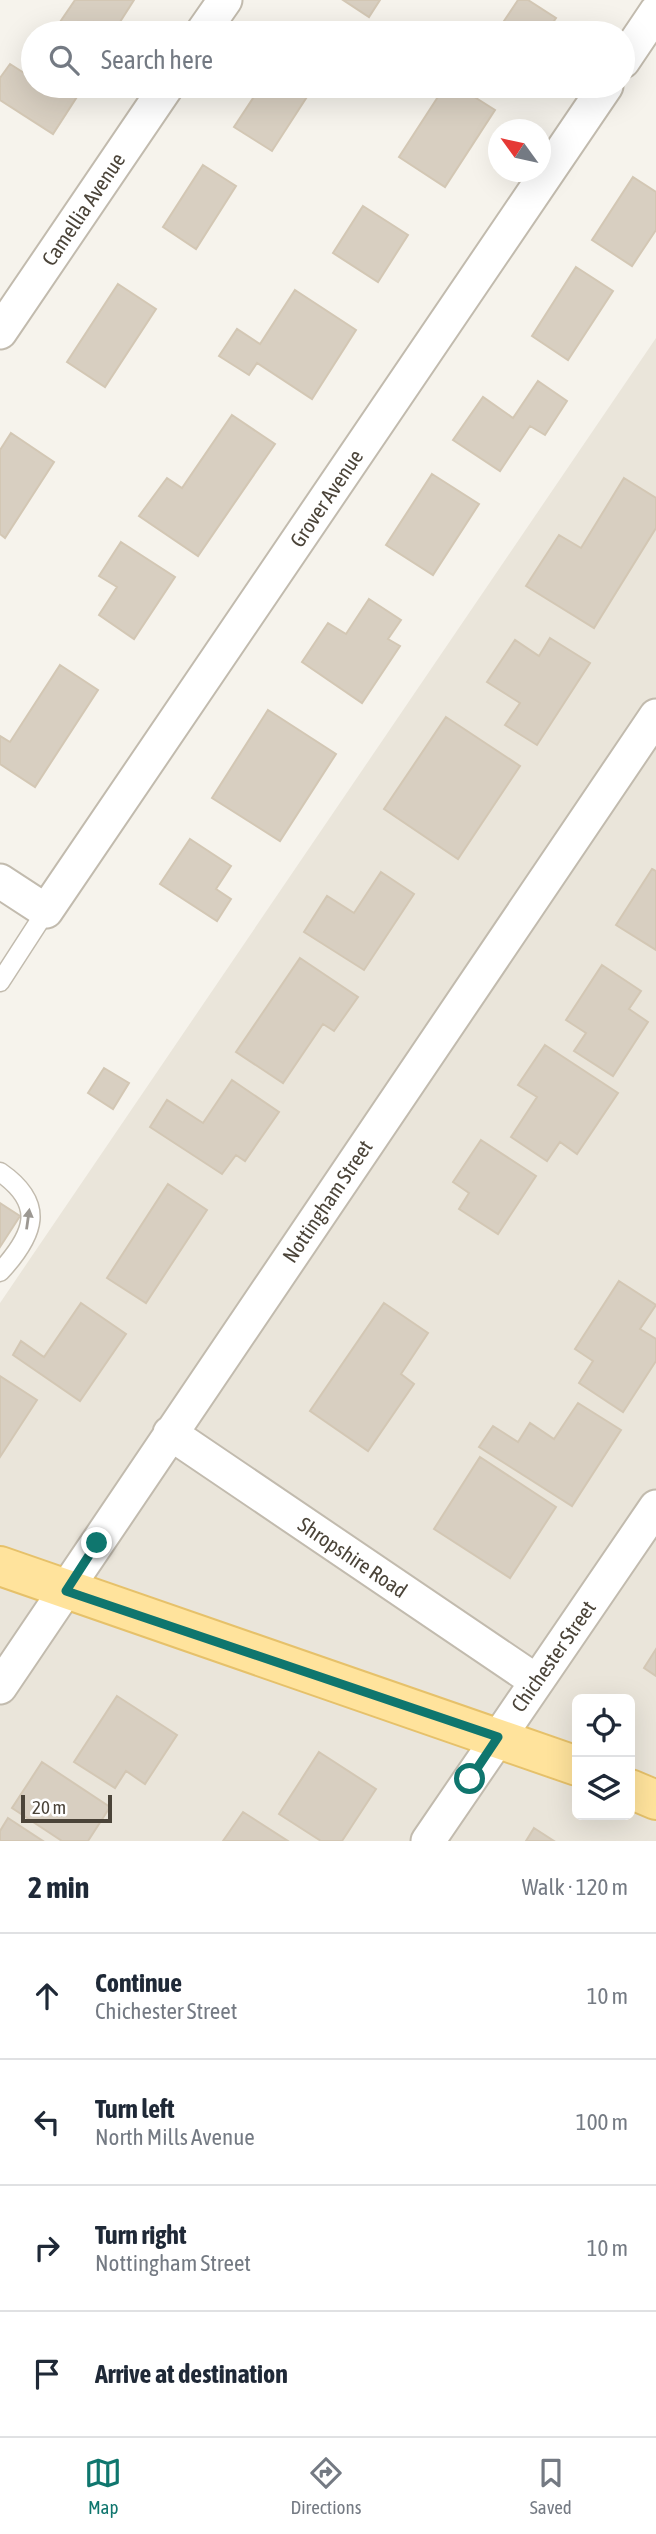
<!DOCTYPE html>
<meta charset="utf-8">
<style>
body{margin:0;font-family:"Asap Condensed",sans-serif;background:#f6f6f7;color:#1f2937}
.controls{position:absolute;right:21px;bottom:21px;display:grid;overflow:hidden;border-radius:10px;box-shadow:0 7px 28px #0002}
.controls button{width:63px;height:63px;display:grid;place-items:center;padding:0;border:0;border-bottom:2px solid #e0e1e3;background:#fff;color:#1f2937;font:35px sans-serif}
.compass{position:absolute;left:488px;top:119px;width:63px;height:63px;border-radius:50%;background:#fff;box-shadow:0 7px 28px #0002;rotate:303deg}
.scale{position:absolute;left:21px;bottom:18px;width:91px;box-sizing:border-box;padding-left:7px;border:4px solid #4b4439;border-top:0;font-size:19px;line-height:24px;white-space:nowrap;color:#4b4439;-webkit-text-stroke:5px #fff;paint-order:stroke}
.stop{position:absolute;width:21px;height:21px;margin:-16px;border:5px solid #0f766e;border-radius:50%;background:#fff}
.stop.end{background:#0f766e;border-color:#fff;box-shadow:0 2px 7px #0008}
.list{margin:0;padding:0;list-style:none}
h2{display:flex;justify-content:space-between;align-items:center;height:91px;margin:0;padding:0 28px;font-size:30px}
h2 small{font-size:23px;font-weight:400;color:#747a83}
.list li{display:grid;grid-template-columns:46px 1fr auto;gap:21px;align-items:center;box-sizing:border-box;height:126px;padding:0 28px;border-top:2px solid #e0e1e3}
.list b{display:block;font-size:26px;white-space:nowrap}
.list p{margin:0;font-size:23px;white-space:nowrap;color:#747a83}
.list em{font-size:23px;font-style:normal;color:#747a83}
.icon{flex:none;width:38px;height:38px;fill:none;stroke:currentColor;stroke-width:2;stroke-linecap:round;stroke-linejoin:round}
.map{position:relative;flex:none;width:656px;height:1841px;overflow:hidden}
.search{position:absolute;background:#fff;box-shadow:0 7px 28px #0002;left:21px;right:21px;top:21px;height:77px;display:flex;align-items:center;gap:18px;box-sizing:border-box;padding:0 24px;border-radius:38px;color:#747a83;font-size:26px}
.sheet{height:595px;background:#fff}
nav{display:flex;justify-content:space-around;align-items:center;box-sizing:border-box;height:98px;border-top:2px solid #e0e1e3;background:#fff;font-size:19px;color:#747a83}
nav a{display:grid;justify-items:center;gap:4px}
nav .on{color:#0f766e}
.map>svg:first-child{display:block}
.residential{fill:#eae5da;fill-rule:evenodd}
.building{fill:#d8cfc1;stroke:#d3c7b4;stroke-width:2}
.lines{fill:none;stroke-linecap:round;stroke-linejoin:round}
.service-casing{stroke:#c2bbae;stroke-width:21}
.minor-casing{stroke:#c2bbae;stroke-width:37}
.primary-casing{stroke:#e6c16a;stroke-width:42}
.service{stroke:#fff;stroke-width:18}
.minor{stroke:#fff;stroke-width:33}
.primary{stroke:#ffe39c;stroke-width:38}
.oneway{fill:#9c9892}
.route{stroke:#0f766e;stroke-width:9}
.labels{text-anchor:middle;dominant-baseline:central;stroke-width:6;stroke-linejoin:round;paint-order:stroke}
.street-label{font-size:21px;fill:#4b4439;stroke:#fff}
</style>
<div class="map">
<svg width="656" height="1841" viewBox="0 0 656 1841">
<rect width="100%" height="100%" fill="#f6f3ec"/>
<path class="residential" d="M656,338V1841H0V1303ZM577,1699H630V1815H577Z"/>
<path class="building" d="M75,0H134L113,33L94,22L87,33H64L56,28Z
M343,0H380L369,17Z
M518,0H528L556,18L546,33H496Z
M10,64L32,78L33,75V86H84L53,134L0,100V78Z
M261,86H314L272,151L234,127Z
M445,86H457L495,110L445,187L399,157Z
M203,165L236,186L196,249L163,227Z
M633,177L656,192V230L632,266L592,240Z
M363,206L408,235L378,282L333,253Z
M576,267L613,291L568,360L532,336Z
M118,284L156,309L105,387L67,362Z
M295,290L356,330L312,399L257,363L249,375L219,356L237,329L260,344Z
M538,381L567,401L545,435L530,426L500,471L453,440L483,397L513,418Z
M232,415L275,444L198,556L139,516L167,478L182,488Z
M11,433L54,462L5,538L0,534V450Z
M432,474L479,504L433,575L386,545Z
M624,478L656,498V528L594,628L526,586L559,535L581,548Z
M121,542L175,577L134,639L99,615L117,587L99,576Z
M369,599L401,620L388,639L400,646L362,703L302,662L328,623L346,634Z
M550,638L590,663L537,745L505,725L520,703L487,682L515,640L539,656Z
M60,665L98,690L35,787L0,764V736L10,742Z
M268,710L336,754L280,841L212,798Z
M446,717L520,766L458,859L384,809Z
M190,839L231,866L216,889L231,899L217,921L160,884Z
M652,869L656,871V950L616,925Z
M381,872L414,894L364,970L304,932L327,896L354,913Z
M300,958L358,997L334,1031L323,1024L283,1083L236,1052Z
M602,965L641,991L629,1009L648,1022L613,1076L574,1051L586,1033L566,1020Z
M545,1045L618,1093L577,1154L560,1142L547,1161L511,1137L537,1097L518,1085Z
M104,1068L129,1083L113,1109L88,1093Z
M232,1080L279,1112L245,1161L236,1155L222,1174L150,1127L167,1100L203,1123Z
M481,1140L536,1176L498,1234L459,1209L469,1193L453,1182Z
M168,1184L207,1210L146,1303L107,1278Z
M0,1203L20,1216L0,1247Z
M619,1281L656,1305L640,1329L656,1339V1361L623,1412L579,1383L593,1361L575,1349Z
M81,1303L126,1334L80,1401L13,1355L21,1341L44,1357Z
M384,1303L428,1333L401,1374L414,1384L368,1451L310,1411Z
M0,1376L37,1400L0,1457Z
M578,1403L621,1430L572,1506L479,1447L493,1426L518,1442L530,1423L554,1439Z
M480,1457L556,1507L510,1578L434,1529Z
M656,1649V1676L644,1668Z
M117,1696L177,1735L145,1784L126,1771L115,1788L74,1762Z
M319,1752L376,1789L342,1841H321L279,1814Z
M42,1762L110,1807L88,1841H62L12,1808Z
M243,1812L288,1841H223Z
M8,1818L43,1841H0V1831Z
M534,1828L554,1841H526Z"/>
<g class="lines">
<defs>
<path id="service" d="M0,982L46,911
M0,1172C46,1204 35,1234 0,1272"/>
<path id="minor" d="M202,33L225,0
M623,61L656,12
M0,332L167,86
M0,881L46,911L606,86
M170,1433L536,1681
M0,1687L656,716
M428,1841L656,1507"/>
<path id="primary" d="M0,1566L577,1766
M630,1789L656,1800"/>
</defs>
<use href="#service" class="service-casing"/>
<use href="#minor" class="minor-casing"/>
<use href="#primary" class="primary-casing"/>
<use href="#service" class="service"/>
<use href="#minor" class="minor"/>
<use href="#primary" class="primary"/>
</g>
<defs><path id="oneway-solid" d="M-6-.8H1V-3.2L6.5 0L1 3.2V.8H-6Z" transform="scale(1.75)"/></defs>
<use class="oneway" href="#oneway-solid" transform="translate(28 1219) rotate(-82)"/>
<g class="lines">
<path class="route" d="M97,1543L66,1591L498,1737L470,1779"/>
</g>
<g class="labels">
<g class="street-label">
<text transform="translate(83 209) rotate(-56)">Camellia Avenue</text>
<text transform="translate(326 498) rotate(-56)">Grover Avenue</text>
<text transform="translate(327 1201) rotate(-56)">Nottingham Street</text>
<text transform="translate(353 1557) rotate(34)">Shropshire Road</text>
<text transform="translate(553 1656) rotate(-55)">Chichester Street</text>
</g>
</g>
</svg>
<div class="controls">
<button><svg class="icon" aria-label="locate" viewBox="0 0 24 24"><circle cx="12" cy="12" r="6"/><path d="M12 2v4M12 18v4M2 12h4M18 12h4"/></svg></button>
<button><svg class="icon" aria-label="layers" viewBox="0 0 24 24"><path d="M12 4l9 5-9 5-9-5zM3 14l9 5 9-5"/></svg></button>
</div>
<svg class="compass" viewBox="-18 -18 36 36"><path d="M0-13l5 13h-10z" fill="#e53935"/><path d="M0 13l5-13h-10z" fill="#747a83"/></svg>
<div class="scale">20 m</div>
<div class="stop" style="left:470px;top:1779px"></div>
<div class="stop end" style="left:97px;top:1543px"></div>
<div class="search"><svg class="icon" aria-label="search" viewBox="0 0 24 24"><circle cx="10" cy="10" r="6"/><path d="M15 15l6 6"/></svg>Search here</div>
</div>
<section class="sheet">
<h2>2 min<small>Walk · 120 m</small></h2>
<ul class="list">
<li><svg class="icon" aria-label="ahead" viewBox="0 0 24 24"><path d="M12 20V5M6 11l6-6 6 6"/></svg><div><b>Continue</b><p>Chichester Street</p></div><em>10 m</em></li>
<li><svg class="icon" aria-label="left" viewBox="0 0 24 24"><path d="M17 20v-9H6M10 6l-5 5 5 5"/></svg><div><b>Turn left</b><p>North Mills Avenue</p></div><em>100 m</em></li>
<li><svg class="icon" aria-label="right" viewBox="0 0 24 24"><path d="M7 20v-9h11M14 6l5 5-5 5"/></svg><div><b>Turn right</b><p>Nottingham Street</p></div><em>10 m</em></li>
<li><svg class="icon" aria-label="arrive" viewBox="0 0 24 24"><path d="M6 21V4h12l-3 4 3 4H6"/></svg><div><b>Arrive at destination</b></div></li>
</ul>
</section>
<nav>
<a class="on"><svg class="icon" aria-label="map" viewBox="0 0 24 24"><path d="M3 6l6-2 6 2 6-2v14l-6 2-6-2-6 2zM9 4v14M15 6v14"/></svg>Map</a>
<a><svg class="icon" aria-label="directions" viewBox="0 0 24 24"><path d="M12 3l9 9-9 9-9-9zM9 14v-3h6M13 9l2 2-2 2"/></svg>Directions</a>
<a><svg class="icon" aria-label="saved" viewBox="0 0 24 24"><path d="M7 4h10v16l-5-4-5 4z"/></svg>Saved</a>
</nav>
